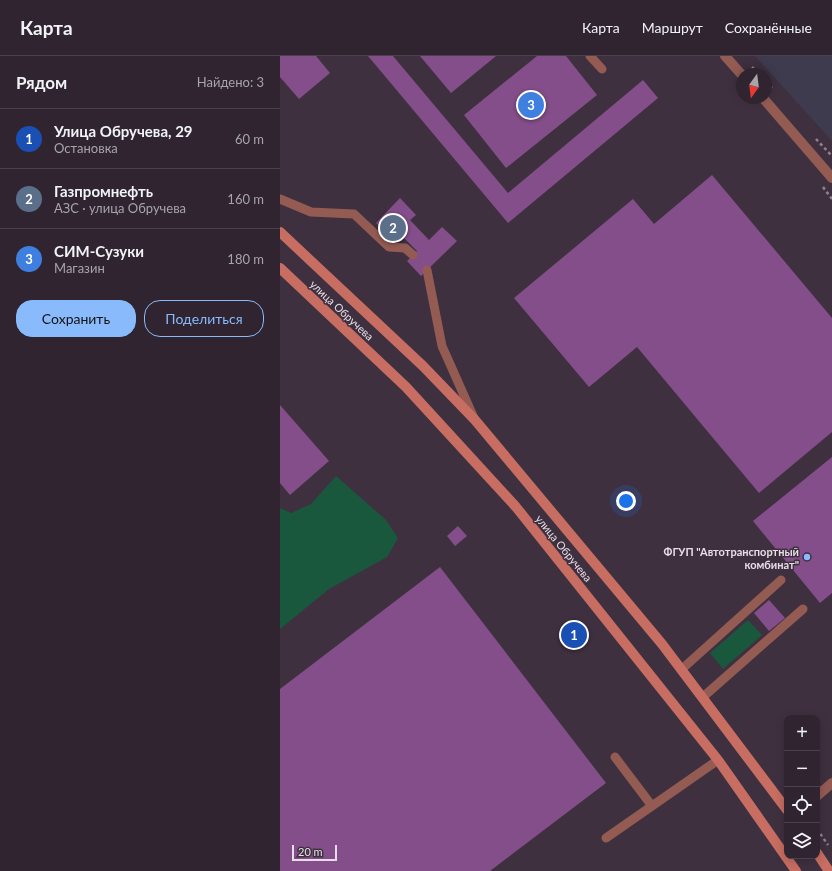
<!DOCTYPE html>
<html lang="ru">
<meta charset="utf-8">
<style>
body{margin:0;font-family:Lato,sans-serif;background:#372c38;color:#f1f3f6}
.controls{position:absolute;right:12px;bottom:12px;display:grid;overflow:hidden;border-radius:8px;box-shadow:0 2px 10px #0003}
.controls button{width:36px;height:36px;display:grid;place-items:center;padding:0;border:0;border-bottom:1px solid #4a414c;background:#2f2430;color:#f1f3f6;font:20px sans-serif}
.compass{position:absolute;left:456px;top:12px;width:36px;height:36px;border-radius:50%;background:#2f2430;box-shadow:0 2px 10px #0003;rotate:194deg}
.scale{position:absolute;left:12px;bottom:10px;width:45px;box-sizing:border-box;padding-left:4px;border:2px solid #e7dde7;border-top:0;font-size:11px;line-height:14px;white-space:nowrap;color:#e7dde7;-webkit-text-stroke:3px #3f3040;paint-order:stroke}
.you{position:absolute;left:346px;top:445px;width:14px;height:14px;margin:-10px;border:3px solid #fff;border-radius:50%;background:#1a73e8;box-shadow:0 0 0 6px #1a73e833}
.badge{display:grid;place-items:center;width:26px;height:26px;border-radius:50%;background:#88bafc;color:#fff;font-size:13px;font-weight:700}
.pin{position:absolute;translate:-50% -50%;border:2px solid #fff;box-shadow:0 1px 4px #0006}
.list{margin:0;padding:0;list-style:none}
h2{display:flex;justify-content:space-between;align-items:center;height:52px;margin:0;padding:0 16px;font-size:17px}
h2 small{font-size:13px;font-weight:400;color:#a7a4ab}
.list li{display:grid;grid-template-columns:26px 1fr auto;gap:12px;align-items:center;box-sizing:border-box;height:60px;padding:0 16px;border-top:1px solid #4a414c}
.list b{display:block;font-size:15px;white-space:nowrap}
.list p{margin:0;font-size:13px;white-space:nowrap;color:#a7a4ab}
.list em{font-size:13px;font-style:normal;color:#a7a4ab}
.actions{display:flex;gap:8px;padding:12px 16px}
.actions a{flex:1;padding:9px 0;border:1px solid #88bafc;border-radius:16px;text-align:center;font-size:14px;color:#88bafc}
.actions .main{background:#88bafc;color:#111}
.icon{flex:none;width:22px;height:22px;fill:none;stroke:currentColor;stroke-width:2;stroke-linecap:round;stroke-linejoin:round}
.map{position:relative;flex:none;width:552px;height:815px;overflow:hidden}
header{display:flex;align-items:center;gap:24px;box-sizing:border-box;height:56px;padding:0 20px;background:#2f2430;border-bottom:1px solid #4a414c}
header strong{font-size:19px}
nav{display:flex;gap:22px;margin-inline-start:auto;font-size:14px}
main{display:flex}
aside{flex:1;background:#2f2430}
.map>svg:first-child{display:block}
.industrial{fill:#3d3b4d}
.green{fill:#19583d}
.building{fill:#844e8a}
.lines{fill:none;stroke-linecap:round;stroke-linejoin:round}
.path{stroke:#908390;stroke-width:2.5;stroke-dasharray:3 3;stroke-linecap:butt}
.lane{stroke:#945b53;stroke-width:9}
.street{stroke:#945b53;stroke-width:10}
.secondary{stroke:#c76d62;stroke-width:10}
.poi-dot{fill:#88bafc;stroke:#3f3040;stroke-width:1.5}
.labels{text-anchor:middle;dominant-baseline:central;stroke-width:3;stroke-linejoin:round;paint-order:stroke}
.street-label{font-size:11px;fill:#e7dde7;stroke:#3f3040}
.poi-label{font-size:11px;font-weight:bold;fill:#e7dde7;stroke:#3f3040;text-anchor:end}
</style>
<header>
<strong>Карта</strong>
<nav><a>Карта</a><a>Маршрут</a><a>Сохранённые</a></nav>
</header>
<main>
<aside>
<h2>Рядом<small>Найдено: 3</small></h2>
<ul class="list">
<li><span class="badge" style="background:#1a4fb4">1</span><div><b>Улица Обручева, 29</b><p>Остановка</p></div><em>60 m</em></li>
<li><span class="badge" style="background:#5c6f8a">2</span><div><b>Газпромнефть</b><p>АЗС · улица Обручева</p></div><em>160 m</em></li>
<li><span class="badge" style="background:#3f7fe0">3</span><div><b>СИМ-Сузуки</b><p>Магазин</p></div><em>180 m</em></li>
</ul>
<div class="actions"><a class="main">Сохранить</a><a>Поделиться</a></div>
</aside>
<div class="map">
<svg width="552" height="815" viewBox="0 0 552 815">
<rect width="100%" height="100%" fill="#3f3040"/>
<path class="industrial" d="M475,0H552V85Z"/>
<path class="green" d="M56,420L106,464L118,482L107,501L49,533L0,573V452L11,457L31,448Z
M468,564L482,579L443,613L430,597Z"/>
<path class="building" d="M0,0H36L50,17L19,43L0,21Z
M88,0H113L228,137L363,24L378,42L228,167Z
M140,0H216L171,37Z
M257,0H286L317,39L226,112L184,59Z
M432,119L552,262V376L479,437L357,291L309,331L234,242L353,143L374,168Z
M120,142L136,159L130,164L149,184L162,171L177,185L141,220L127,205L137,195L118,176L111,183L96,167Z
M0,349L49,405L10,439L0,427Z
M552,401V537L540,547L473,465Z
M178,470L187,480L175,490L167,480Z
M160,511L326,727L210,815H0V633Z
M489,544L505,562L489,575L474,557Z"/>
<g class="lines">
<path class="path" d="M472,11L479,18
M486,26L492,32
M457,30L462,36
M536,83L552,100
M543,131L552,143
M537,773L548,789"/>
<path class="lane" d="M310,0L322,13
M0,143L31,156L74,158L109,191L125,192L133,199
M147,214L162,290L194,362
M402,613L501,524
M423,641L523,553
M335,701L372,750
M326,782L438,704"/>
<path class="street" d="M445,0L462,19
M483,42L552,122
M537,740L552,727"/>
<path class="secondary" d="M0,176L143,310L195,364L382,588L507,754
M0,212L126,331L236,451L438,704L516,815
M537,797L549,815"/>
</g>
<circle class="poi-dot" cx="527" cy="501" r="4"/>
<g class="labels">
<g class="street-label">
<text transform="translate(62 254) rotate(43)">улица Обручева</text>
<text transform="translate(284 492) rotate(51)">улица Обручева</text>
</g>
<g class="poi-label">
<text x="519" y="495">ФГУП "Автотранспортный<tspan x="519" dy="13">комбинат"</tspan></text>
</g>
</g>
</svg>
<div class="controls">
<button>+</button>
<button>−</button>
<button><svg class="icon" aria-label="locate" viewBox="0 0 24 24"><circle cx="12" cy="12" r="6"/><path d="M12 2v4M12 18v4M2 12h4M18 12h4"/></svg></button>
<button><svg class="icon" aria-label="layers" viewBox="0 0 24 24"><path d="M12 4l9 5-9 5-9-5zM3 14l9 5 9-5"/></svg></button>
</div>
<svg class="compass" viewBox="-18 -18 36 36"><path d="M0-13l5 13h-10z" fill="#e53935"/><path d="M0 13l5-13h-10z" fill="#a7a4ab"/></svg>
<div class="scale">20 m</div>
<div class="you"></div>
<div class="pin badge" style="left:294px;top:579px;background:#1a4fb4">1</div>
<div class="pin badge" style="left:113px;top:172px;background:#5c6f8a">2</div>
<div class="pin badge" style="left:251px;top:49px;background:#3f7fe0">3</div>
</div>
</main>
